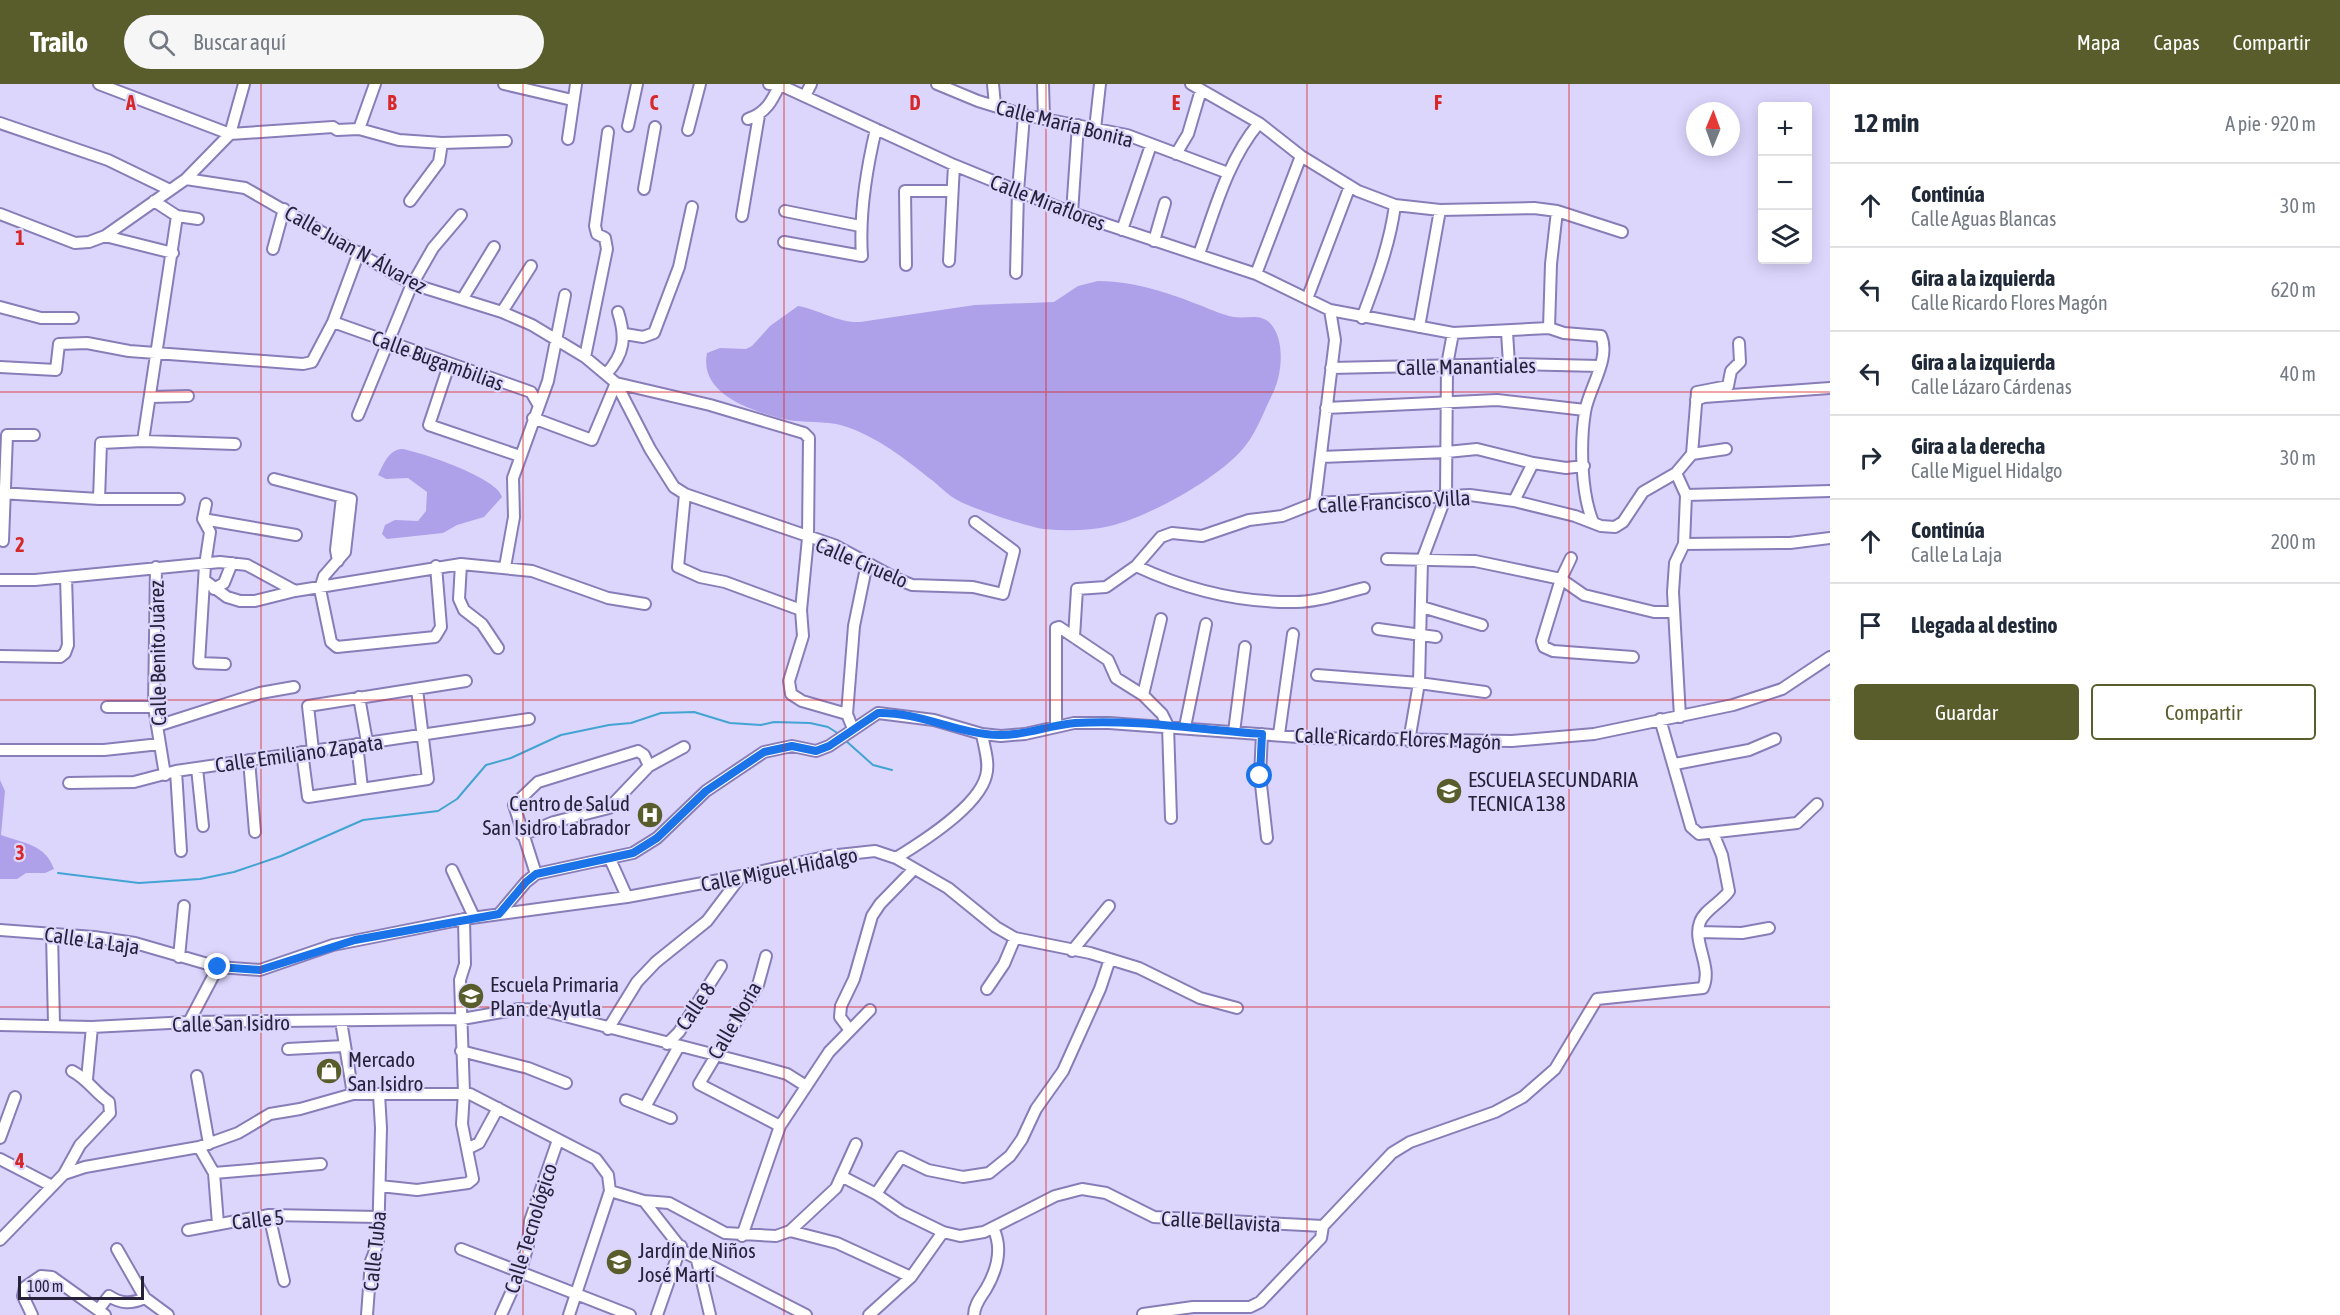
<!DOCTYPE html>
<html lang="es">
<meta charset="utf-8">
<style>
body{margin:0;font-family:"Asap Condensed",sans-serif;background:#f6f6f7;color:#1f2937}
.controls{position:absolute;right:18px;top:18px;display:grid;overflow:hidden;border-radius:6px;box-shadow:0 3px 15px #0003}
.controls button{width:54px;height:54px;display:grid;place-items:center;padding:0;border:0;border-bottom:2px solid #e0e1e3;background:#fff;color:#1f2937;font:30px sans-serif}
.compass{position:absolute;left:1686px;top:18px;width:54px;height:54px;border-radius:50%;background:#fff;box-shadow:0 3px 15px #0003;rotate:1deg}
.scale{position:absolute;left:18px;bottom:15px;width:126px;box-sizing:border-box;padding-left:6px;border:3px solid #27223a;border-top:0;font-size:16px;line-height:21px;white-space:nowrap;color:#27223a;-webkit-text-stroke:4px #dcd6fd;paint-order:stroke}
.stop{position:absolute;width:18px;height:18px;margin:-14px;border:4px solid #1a73e8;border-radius:50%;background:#fff}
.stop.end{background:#1a73e8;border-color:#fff;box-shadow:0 2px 6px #0008}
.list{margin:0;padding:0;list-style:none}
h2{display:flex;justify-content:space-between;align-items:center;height:78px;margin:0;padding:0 24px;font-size:26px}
h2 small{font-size:20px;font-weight:400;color:#747a83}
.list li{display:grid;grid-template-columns:39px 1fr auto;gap:18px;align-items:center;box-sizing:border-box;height:84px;padding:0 24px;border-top:2px solid #e0e1e3}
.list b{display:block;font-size:22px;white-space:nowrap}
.list p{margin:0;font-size:20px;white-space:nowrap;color:#747a83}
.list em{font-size:20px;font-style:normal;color:#747a83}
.actions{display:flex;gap:12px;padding:18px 24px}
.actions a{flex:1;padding:14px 0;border:2px solid #595d2b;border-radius:6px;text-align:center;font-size:21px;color:#595d2b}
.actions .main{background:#595d2b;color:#fff}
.icon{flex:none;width:33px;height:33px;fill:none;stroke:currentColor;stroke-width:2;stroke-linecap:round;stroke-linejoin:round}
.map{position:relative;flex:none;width:1830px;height:1231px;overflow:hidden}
header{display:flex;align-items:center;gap:36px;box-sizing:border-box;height:84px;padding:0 30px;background:#595d2b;color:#fff}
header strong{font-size:28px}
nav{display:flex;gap:33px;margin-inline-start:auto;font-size:21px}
.search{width:420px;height:54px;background:#f6f6f7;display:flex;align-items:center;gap:15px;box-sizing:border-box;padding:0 21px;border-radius:33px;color:#747a83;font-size:22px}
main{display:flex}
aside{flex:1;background:#fff}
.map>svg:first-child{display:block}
.green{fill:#aea0e9}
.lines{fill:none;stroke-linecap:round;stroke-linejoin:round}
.stream{stroke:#43a4d3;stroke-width:2}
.minor-casing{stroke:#897db8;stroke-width:14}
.minor{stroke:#fff;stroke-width:10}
.route{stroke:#1a73e8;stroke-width:8}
.grid{fill:none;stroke:#d62828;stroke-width:1.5;stroke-opacity:0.55}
.labels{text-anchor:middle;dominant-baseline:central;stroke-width:4.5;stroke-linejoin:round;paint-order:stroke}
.street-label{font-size:21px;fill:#27223a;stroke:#dcd6fd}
.poi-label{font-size:21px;fill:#27223a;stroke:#dcd6fd;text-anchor:start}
.grid-label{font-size:20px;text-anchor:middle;font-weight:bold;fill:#d62828;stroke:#dcd6fd;stroke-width:4.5;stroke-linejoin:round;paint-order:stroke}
</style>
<header>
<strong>Trailo</strong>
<div class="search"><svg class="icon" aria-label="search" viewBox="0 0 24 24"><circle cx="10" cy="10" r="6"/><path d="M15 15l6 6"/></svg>Buscar aquí</div>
<nav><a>Mapa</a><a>Capas</a><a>Compartir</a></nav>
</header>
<main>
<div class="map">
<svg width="1830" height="1231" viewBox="0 0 1830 1231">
<rect width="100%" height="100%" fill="#dcd6fd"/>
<path class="green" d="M1098,197C1131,197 1163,207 1194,219C1206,223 1221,231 1234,233C1247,235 1260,229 1270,239C1286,256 1282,292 1272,311C1264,327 1257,347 1246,361C1223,392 1149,433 1110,442C1089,447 1066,447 1044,445C1028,443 974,425 959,417C948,412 939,401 929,394C903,373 869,347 836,340C817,337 797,339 779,334C747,325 699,309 707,269L720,264L746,265L752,262L770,242L798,222C821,226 837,239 860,238L975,221L1054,218L1078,202Z
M402,365C421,368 498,394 502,413L484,433L457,441L443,449L387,455L382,450L385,441L395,436L418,437L426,427L427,408L408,394L386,395L378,391C384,380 388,366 402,365Z
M0,696L5,707L1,751C25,760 45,760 54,785L45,789H26L17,795H0Z"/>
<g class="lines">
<path class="stream" d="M845,656L873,681L892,686
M58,789L139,799L200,795L234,788L281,772L363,736L438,727L457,715L486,681L511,674L561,651L609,641L631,639L661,629L694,628L730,639L761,641L774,638L810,639L828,643L839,650"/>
<defs>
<path id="minor" d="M99,0L230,50L333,43L337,46L359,45L399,56L442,59L506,57
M504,0L572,16
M769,0L780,1L954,81L1072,129L1256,190L1330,226L1453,249L1549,244L1564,249L1601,252C1611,275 1588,306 1585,328C1580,359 1581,409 1593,438
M937,0L978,17L1024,31L1127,51L1228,89
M993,0L995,21
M1043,0L1044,34
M1191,0L1259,39L1301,72L1358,107L1395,121L1440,126L1534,124L1557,127L1622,148
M805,12L811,0
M748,35C766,29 772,17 780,0
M0,39L108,76L170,106
M628,42L637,0
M359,45L375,0
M1095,45L1100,0
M688,46L700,0
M568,55L576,0
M1176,70L1188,50L1201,6
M186,95L245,104L412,200L502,228L532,241L585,273L616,299L650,365L674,403L685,410L834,461L895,494L912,501L973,503L1003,510L1014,467L975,438
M644,105L655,43
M154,117L177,132L198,135
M410,117L439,78L442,59
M785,127L860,142
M1072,129L1078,41
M0,130L75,159L89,158L105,152L186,95L230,50L244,0
M742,132L759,31
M1122,146L1151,61
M105,152L173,169
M1154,157L1165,119
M784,158L862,172C859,129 866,87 876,45
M273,165L284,125
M1199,170C1215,125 1228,76 1259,39
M949,177L954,81
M906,181L905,107H951
M1016,189L1018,107L1024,31
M1256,190L1301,72
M413,199L433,164L461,131
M463,214L494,163
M1307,215L1350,102
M0,223L41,234H73
M502,228L531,182
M1362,234C1376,197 1390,160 1395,121
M333,238L531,308L538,320
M1419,243L1440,126
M1549,244L1551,180L1557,127
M1507,248L1509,280
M625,250L643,253L654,249L679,183L692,123
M585,273L607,165L605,154L597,150L595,142L608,48
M449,281L429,341L520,372
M0,283L56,286L59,260L87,259L129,267L303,280L312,278L333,238L359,168
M1331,284L1509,280L1600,282
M606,290C625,270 626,253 618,228
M616,299L710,321L804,349L809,354L808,454L801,526L803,552L789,597L791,610L802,617L847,630L853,645
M151,313L188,312
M1696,316L1704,313L1830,304
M1326,324L1497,316L1585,326
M358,331L412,200
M533,334L592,356L616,299
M143,357L177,132
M1692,370L1726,365
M1321,373L1447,368L1477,365L1533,379L1566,384L1584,382
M1676,389L1686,411L1684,460L1675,479L1673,508L1680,633
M274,395L351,415L345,468L324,492L320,505L331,558L337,563L435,553L441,543L436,482
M0,409L99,415H179
M685,410L678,483L700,493L725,498L801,526
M1686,411L1830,407
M99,415L101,359L143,357L235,360
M1514,417L1533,379
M1315,419L1335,256L1330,226
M206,420L203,435L210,448L205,481L199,579L225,580
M203,435L296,451
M3,457L7,351H34
M1684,460L1790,459L1830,454
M1571,474L1561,495L1542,557L1544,563L1553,567L1633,573
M1387,475L1475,477L1561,495L1584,511L1654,528H1673
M338,477L336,466L342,413
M461,480L459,515L464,526L482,540L498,564
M1136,482C1185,505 1241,519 1296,518C1318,518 1343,509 1364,504
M156,483L154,623L165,691
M505,483L514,433L513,394L548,297L565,211
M0,496H35L220,478L247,481L295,507
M204,496L227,513L240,517H255L295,507L461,480L532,487L608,514L645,520
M214,505L224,499L232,479
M1422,523L1482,541
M1378,545L1436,553
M1074,553L1077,505L1106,503L1136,482L1161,453L1172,449L1202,452L1249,436L1282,432L1315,419L1470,411L1514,417L1575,432L1601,442L1615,443L1623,438L1643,408L1676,389L1692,370L1697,308L1728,302L1731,287L1740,278L1739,259
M0,572L60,573L65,569L68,561L66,493
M1317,591L1419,599L1485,608
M1143,611L1161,535
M359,613L367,658
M107,623H154
M847,630L854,542L867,479
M1660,635L1691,743L1699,750L1797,739L1817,720
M157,642L260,609L294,603
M1056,642V544L1059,543L1108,576L1116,594L1143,611L1162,630L1168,642L1171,734
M1185,643L1206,540
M1234,648L1245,563
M1262,650L1260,692L1267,754
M1279,650L1293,550
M1409,657L1419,599L1422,476L1446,412L1447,281L1453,249
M357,660L362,704
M0,666H104L160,660
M313,666L308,622L466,597
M302,668L308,713L428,695L417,605
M249,676L255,748
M1675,680L1749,666L1775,655
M197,684L203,742
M176,687L181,767
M69,699L134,698L176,687L529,635
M522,751L554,738L609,724L649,682L684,663
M896,774C922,758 978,723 986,692C990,679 984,663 982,650
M610,775L627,813
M452,786L474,833
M536,790L514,721L538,698L638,667L644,671L649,682
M499,830L526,798L536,790L633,769L657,754L706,707L764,668L792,662L816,667L829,662L878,629L934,636L982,650L1001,652L1025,650L1074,639H1109L1312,654L1512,657L1594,650L1733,621L1782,605L1830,573
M0,846L94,853L135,859L218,883L260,886L333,861L464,835L627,813L741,792L829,772L875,767L896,774L948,804L996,843L1015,854L1090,869L1139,884L1200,914L1237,924
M1699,848L1742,849L1769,844
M52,850L54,940
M1072,867L1109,822
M766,872L758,901L699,1000L780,1042
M179,873L184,822
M987,905L1004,880L1015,854
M341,937L353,1010
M189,938L218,883
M0,941L92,943L189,938L462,935L519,925L542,926L762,983L787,990L806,1002
M608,945L637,898L656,878L707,837L741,792
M849,945L840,933L841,922L854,895L872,832L880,820L914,785
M667,960L679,948L721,882
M288,965L344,962
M461,967L528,984L566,999
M197,992L209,1060
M87,995L92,943
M626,1016L671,1034
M645,1023L679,962
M0,1054L15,1013
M199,1063L214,1089L218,1140
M467,1065L479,1059L498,1024
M0,1075L52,1102
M214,1089L321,1080
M64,1090L80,1061L110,1029L109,1018C93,1007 89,996 72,987
M843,1093L876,1110L902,1128L943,1148L960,1152L984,1148L1055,1112L1082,1105L1106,1109L1154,1133L1323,1142
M380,1102L417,1106L468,1099L473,1095L462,1040L464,1008L460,896L465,880L464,835
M610,1107L644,1117L684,1168L806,1231
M876,1110L901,1073L928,1086L963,1093L989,1089L1010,1072L1022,1055L1036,1025L1063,987L1100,905L1110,875
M644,1117L669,1119L725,1149L776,1152L790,1147L836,1104L856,1060
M269,1131L284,1197
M1323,1142L1392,1069L1410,1058L1495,1028L1523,1013L1555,985L1597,915L1703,904C1713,883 1692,858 1700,838C1704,826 1722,818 1729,807L1722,771L1713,749
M188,1146L269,1131L379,1133
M790,1147L837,1159L911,1193
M742,1152L780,1042L829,968L870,926
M0,1156L64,1090L85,1083L199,1063L238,1049L270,1030L300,1025L353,1010H470L596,1075L608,1091L610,1107L569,1231
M117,1165L145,1214L168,1231
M461,1165L630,1231
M697,1176L710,1231
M98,1226L109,1212C121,1220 131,1220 145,1214
M1143,1230L1193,1223H1250L1260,1218L1321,1154L1323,1142
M32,1231L23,1212L25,1203L41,1192L52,1193L105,1231
M367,1231L371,1177L378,1159L381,1044L379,1010
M501,1231L520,1189L528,1161L530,1137L558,1056
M657,1231L681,1162
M869,1231L911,1193L943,1148
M974,1231C974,1221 981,1213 986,1205C997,1186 1003,1164 993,1144"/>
</defs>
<use href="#minor" class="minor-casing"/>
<use href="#minor" class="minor"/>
</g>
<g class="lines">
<path class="route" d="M218,883L260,886L355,856L499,830L526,798L536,790L633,769L657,754L706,707L764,668L792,662L816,667L829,662L878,629C920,628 958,650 999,651C1025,652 1049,641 1075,639C1137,635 1200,646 1262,650L1260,692"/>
</g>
<path class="grid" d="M261,0V1231M523,0V1231M784,0V1231M1046,0V1231M1307,0V1231M1569,0V1231M0,308H1830M0,616H1830M0,923H1830"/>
<defs>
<symbol id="school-disc" viewBox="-11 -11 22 22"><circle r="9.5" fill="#595d2b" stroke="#dcd6fd"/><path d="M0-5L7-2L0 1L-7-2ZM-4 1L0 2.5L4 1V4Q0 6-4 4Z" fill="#fff"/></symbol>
<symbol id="hospital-disc" viewBox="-11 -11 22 22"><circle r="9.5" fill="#595d2b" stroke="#dcd6fd"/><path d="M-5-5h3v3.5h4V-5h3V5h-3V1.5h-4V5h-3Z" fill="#fff"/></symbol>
<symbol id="shop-disc" viewBox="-11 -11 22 22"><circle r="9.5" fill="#595d2b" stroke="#dcd6fd"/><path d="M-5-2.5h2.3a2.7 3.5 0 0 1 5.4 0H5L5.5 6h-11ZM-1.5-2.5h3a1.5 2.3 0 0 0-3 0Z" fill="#fff"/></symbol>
</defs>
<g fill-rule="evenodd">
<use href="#school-disc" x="1434" y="692" width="30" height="30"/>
<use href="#hospital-disc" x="635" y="716" width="30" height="30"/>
<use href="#school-disc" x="456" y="897" width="30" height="30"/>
<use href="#shop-disc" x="314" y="972" width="30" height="30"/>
<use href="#school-disc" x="604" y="1163" width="30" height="30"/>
</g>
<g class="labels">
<g class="street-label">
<text transform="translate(1065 39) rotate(14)">Calle María Bonita</text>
<text transform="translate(1048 118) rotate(21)">Calle Miraflores</text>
<text transform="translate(356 165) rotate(29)">Calle Juan N. Álvarez</text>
<text transform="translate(438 276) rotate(20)">Calle Bugambilias</text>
<text transform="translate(1466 282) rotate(-1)">Calle Manantiales</text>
<text transform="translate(1394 417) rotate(-3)">Calle Francisco Villa</text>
<text transform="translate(862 478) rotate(23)">Calle Ciruelo</text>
<text transform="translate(157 569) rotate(-91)">Calle Benito Juárez</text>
<text transform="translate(1398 654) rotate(2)">Calle Ricardo Flores Magón</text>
<text transform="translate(299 669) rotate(-8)">Calle Emiliano Zapata</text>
<text transform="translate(779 785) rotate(-11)">Calle Miguel Hidalgo</text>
<text transform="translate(92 856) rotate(8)">Calle La Laja</text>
<text transform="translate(695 922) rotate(-56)">Calle 8</text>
<text transform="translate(734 936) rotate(-60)">Calle Noria</text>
<text transform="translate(231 939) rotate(-1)">Calle San Isidro</text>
<text transform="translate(258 1135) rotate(-6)">Calle 5</text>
<text transform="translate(1221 1137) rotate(3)">Calle Bellavista</text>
<text transform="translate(530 1144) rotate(-73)">Calle Tecnológico</text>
<text transform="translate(374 1167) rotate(-84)">Calle Tuba</text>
</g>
<g class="poi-label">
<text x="1468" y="695">ESCUELA SECUNDARIA<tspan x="1468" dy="24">TECNICA 138</tspan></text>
<text x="630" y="719" text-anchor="end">Centro de Salud<tspan x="630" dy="24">San Isidro Labrador</tspan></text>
<text x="490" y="900">Escuela Primaria<tspan x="490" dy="24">Plan de Ayutla</tspan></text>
<text x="348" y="975">Mercado<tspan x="348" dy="24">San Isidro</tspan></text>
<text x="638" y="1166">Jardín de Niños<tspan x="638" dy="24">José Martí</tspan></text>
</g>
</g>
<g class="grid-label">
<text x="131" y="26">A</text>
<text x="392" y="26">B</text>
<text x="654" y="26">C</text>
<text x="915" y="26">D</text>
<text x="1176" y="26">E</text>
<text x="1438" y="26">F</text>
<text x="20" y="161">1</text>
<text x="20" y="468">2</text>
<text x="20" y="776">3</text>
<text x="20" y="1084">4</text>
</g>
</svg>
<div class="controls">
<button>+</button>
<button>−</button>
<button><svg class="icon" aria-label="layers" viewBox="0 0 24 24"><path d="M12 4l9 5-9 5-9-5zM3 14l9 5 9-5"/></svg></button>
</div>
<svg class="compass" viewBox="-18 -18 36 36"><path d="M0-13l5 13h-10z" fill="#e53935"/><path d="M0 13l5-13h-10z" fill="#747a83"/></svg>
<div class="scale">100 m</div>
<div class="stop" style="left:1260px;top:692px"></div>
<div class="stop end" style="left:218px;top:883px"></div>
</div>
<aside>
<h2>12 min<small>A pie · 920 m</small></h2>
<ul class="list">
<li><svg class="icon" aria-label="ahead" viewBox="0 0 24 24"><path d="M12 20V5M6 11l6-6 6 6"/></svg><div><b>Continúa</b><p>Calle Aguas Blancas</p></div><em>30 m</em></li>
<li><svg class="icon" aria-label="left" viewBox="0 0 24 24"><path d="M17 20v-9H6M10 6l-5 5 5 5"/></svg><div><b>Gira a la izquierda</b><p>Calle Ricardo Flores Magón</p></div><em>620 m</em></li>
<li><svg class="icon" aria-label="left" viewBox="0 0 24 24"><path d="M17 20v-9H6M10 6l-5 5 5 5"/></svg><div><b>Gira a la izquierda</b><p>Calle Lázaro Cárdenas</p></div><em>40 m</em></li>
<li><svg class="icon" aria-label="right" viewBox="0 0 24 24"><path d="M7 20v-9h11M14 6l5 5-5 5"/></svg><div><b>Gira a la derecha</b><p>Calle Miguel Hidalgo</p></div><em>30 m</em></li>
<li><svg class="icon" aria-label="ahead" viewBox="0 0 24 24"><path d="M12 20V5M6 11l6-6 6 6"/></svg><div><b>Continúa</b><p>Calle La Laja</p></div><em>200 m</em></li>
<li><svg class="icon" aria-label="arrive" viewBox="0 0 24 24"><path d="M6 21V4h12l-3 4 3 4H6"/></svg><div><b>Llegada al destino</b></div></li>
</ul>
<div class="actions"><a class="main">Guardar</a><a>Compartir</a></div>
</aside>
</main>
